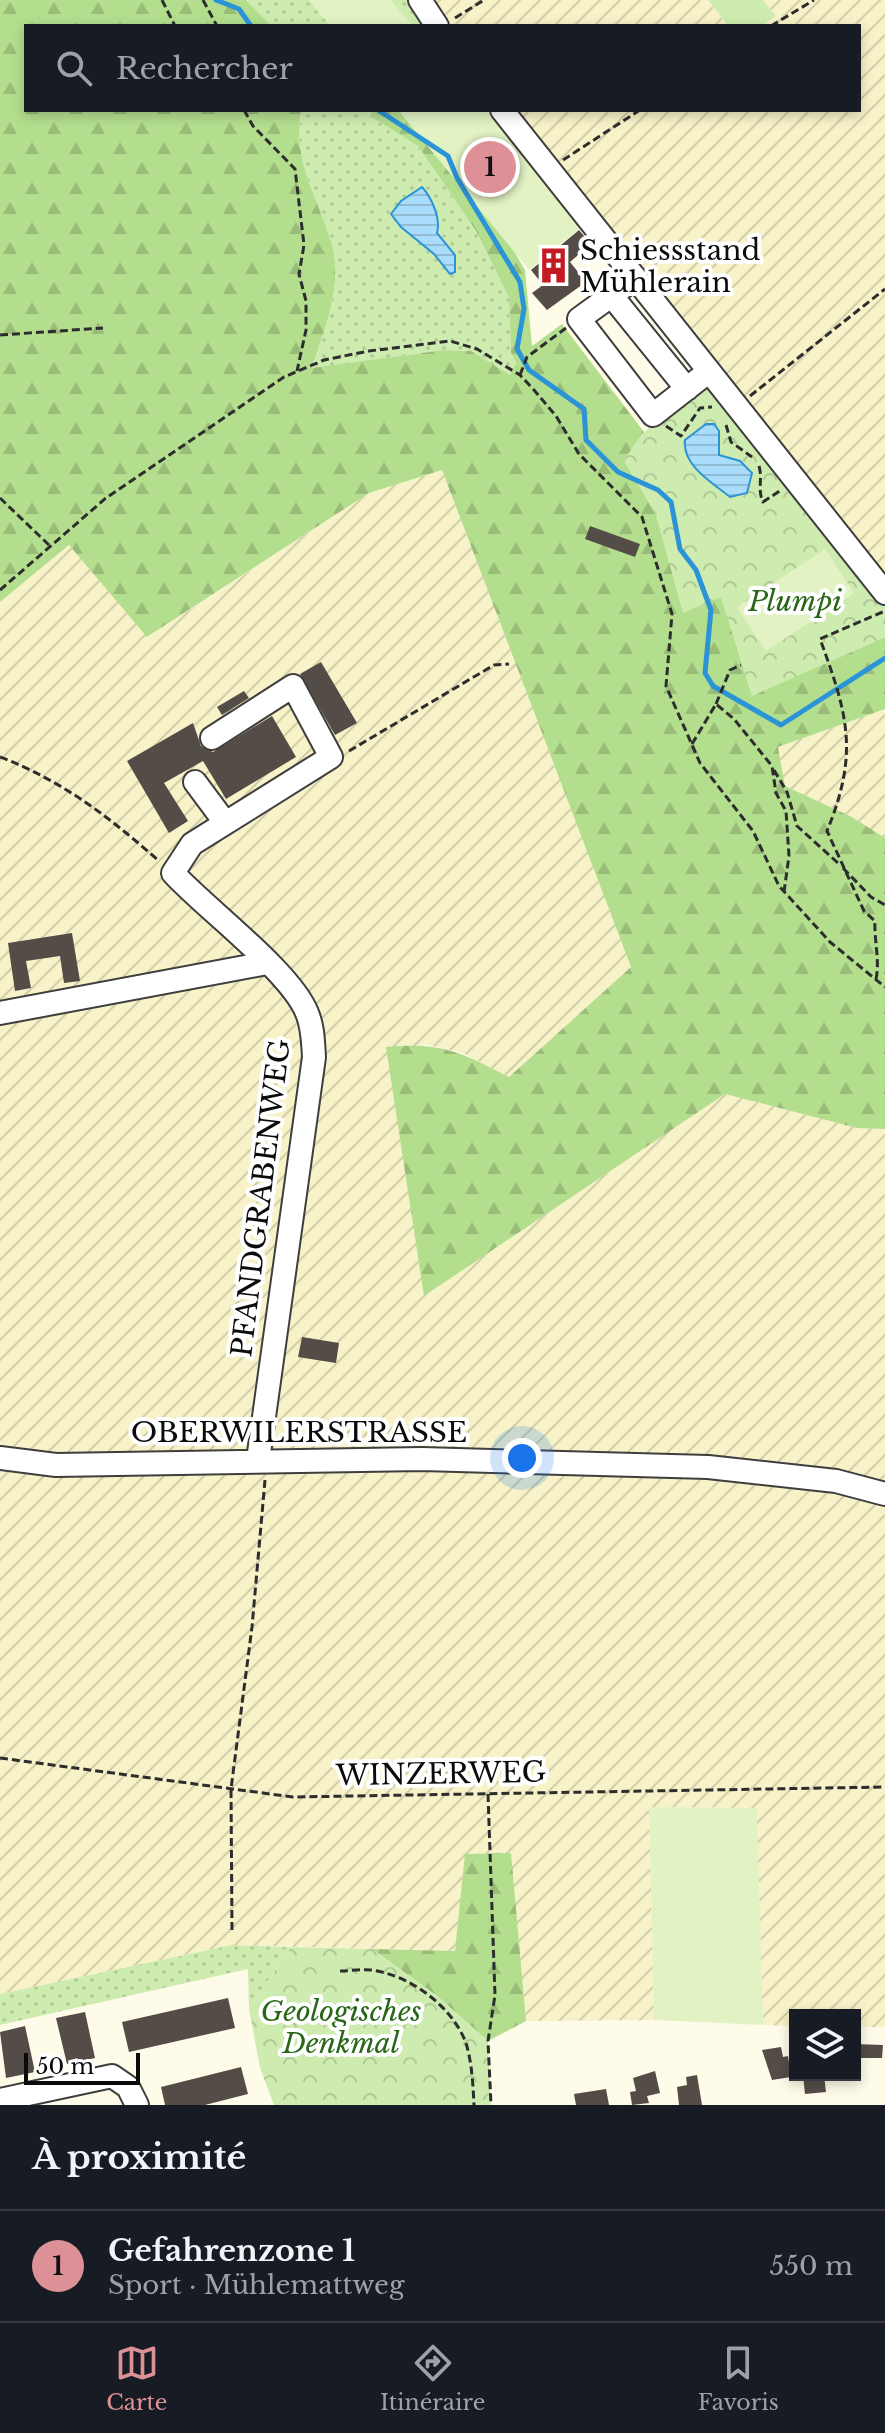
<!DOCTYPE html>
<html lang="fr">
<meta charset="utf-8">
<style>
body{margin:0;font-family:"Libre Baskerville",serif;background:#242831;color:#f1f3f6}
.controls{position:absolute;right:24px;bottom:24px;display:grid;overflow:hidden;border-radius:0px;box-shadow:0 4px 12px #0003}
.controls button{width:72px;height:72px;display:grid;place-items:center;padding:0;border:0;border-bottom:2px solid #363941;background:#171b24;color:#f1f3f6;font:40px sans-serif}
.scale{position:absolute;left:24px;bottom:20px;width:116px;box-sizing:border-box;padding-left:8px;border:4px solid #0b0b0b;border-top:0;font-size:22px;line-height:28px;white-space:nowrap;color:#0b0b0b;-webkit-text-stroke:6px #fff;paint-order:stroke}
.you{position:absolute;left:522px;top:1458px;width:28px;height:28px;margin:-20px;border:6px solid #fff;border-radius:50%;background:#1a73e8;box-shadow:0 0 0 12px #1a73e833}
.badge{display:grid;place-items:center;width:52px;height:52px;border-radius:50%;background:#dd9197;color:#111;font-size:26px;font-weight:700}
.pin{position:absolute;translate:-50% -50%;border:4px solid #fff;box-shadow:0 2px 8px #0006}
.list{margin:0;padding:0;list-style:none}
h2{display:flex;justify-content:space-between;align-items:center;height:104px;margin:0;padding:0 32px;font-size:34px}
h2 small{font-size:26px;font-weight:400;color:#9ea1a6}
.list li{display:grid;grid-template-columns:52px 1fr auto;gap:24px;align-items:center;box-sizing:border-box;height:112px;padding:0 32px;border-top:2px solid #363941}
.list b{display:block;font-size:30px;white-space:nowrap}
.list p{margin:0;font-size:26px;white-space:nowrap;color:#9ea1a6}
.list em{font-size:26px;font-style:normal;color:#9ea1a6}
.icon{flex:none;width:44px;height:44px;fill:none;stroke:currentColor;stroke-width:2;stroke-linecap:round;stroke-linejoin:round}
.map{position:relative;flex:none;width:885px;height:2105px;overflow:hidden}
.search{position:absolute;background:#171b24;box-shadow:0 4px 12px #0003;left:24px;right:24px;top:24px;height:88px;display:flex;align-items:center;gap:20px;box-sizing:border-box;padding:0 28px;border-radius:0px;color:#9ea1a6;font-size:30px}
.sheet{height:216px;background:#171b24}
nav{display:flex;justify-content:space-around;align-items:center;box-sizing:border-box;height:112px;border-top:2px solid #363941;background:#171b24;font-size:22px;color:#9ea1a6}
nav a{display:grid;justify-items:center;gap:4px}
nav .on{color:#dd9197}
.map>svg:first-child{display:block}
.farmland{fill:url(#farmland-furrows)}
.grass{fill:url(#grass-dots)}
.forest{fill:url(#forest-firs)}
.park{fill:url(#park-crowns)}
.garden{fill:#cfecb0}
.pitch{fill:#e2f2c3}
.water{fill:url(#water-rules);stroke:#2b94d7;stroke-width:2}
.lines{fill:none;stroke-linecap:round;stroke-linejoin:round}
.stream{stroke:#2b94d7;stroke-width:5}
.building{fill:#544c47}
.minor-casing{stroke:#3e3e3e;stroke-width:26}
.path{stroke:#2d2d2d;stroke-width:3;stroke-dasharray:8 4;stroke-linecap:butt}
.minor{stroke:#fff;stroke-width:22}
.labels{text-anchor:middle;dominant-baseline:central;stroke-width:8;stroke-linejoin:round;paint-order:stroke}
.poi-label{font-size:28px;fill:#0b0b0b;stroke:#fff;text-anchor:start}
.park-label{font-size:28px;font-style:italic;fill:#286717;stroke:#fff}
.street-label{font-size:28px;fill:#0b0b0b;stroke:#fff}
</style>
<div class="map">
<svg width="885" height="2105" viewBox="0 0 885 2105">
<defs>
<pattern id="farmland-furrows" width="10" height="10" patternUnits="userSpaceOnUse" patternTransform="scale(2)"><rect width="10" height="10" fill="#f7f2c7"/><path d="M-1 1l2-2M0 10L10 0M9 11l2-2" fill="none" stroke="#d2ceaa"/></pattern>
<pattern id="grass-dots" width="8" height="8" patternUnits="userSpaceOnUse" patternTransform="scale(2)"><rect width="8" height="8" fill="#cfecb0"/><path d="M2 2h.1M6 6h.1" fill="none" stroke="#b0c996" stroke-width="1.8" stroke-linecap="round"/></pattern>
<pattern id="forest-firs" width="22" height="20" patternUnits="userSpaceOnUse" patternTransform="scale(2)"><rect width="22" height="20" fill="#b3de8e"/><path d="M5 1l3.5 6h-7zM16 11l3.5 6h-7z" fill="#99bd79"/></pattern>
<pattern id="park-crowns" width="20" height="18" patternUnits="userSpaceOnUse" patternTransform="scale(2)"><rect width="20" height="18" fill="#cfecb0"/><path d="M2 6a3 3 0 1 1 6 0M12 15a3 3 0 1 1 6 0" fill="none" stroke="#b0c996"/></pattern>
<pattern id="water-rules" width="6" height="5" patternUnits="userSpaceOnUse" patternTransform="scale(2)"><rect width="6" height="5" fill="#a9ddfb"/><path d="M0 2.5h6" fill="none" stroke="#90bcd6"/></pattern>
</defs>
<rect width="100%" height="100%" fill="#fffbe9"/>
<path class="farmland" d="M415,0H708L728,26H433Z
M763,0H885V596L499,110H859V26H761L775,16Z
M442,470L631,967L509,1077L463,1053L424,1044L425,1295L725,1094L857,1128L885,1129V2027H855V2015H795V2026L763,2025L756,1808L649,1807L654,2020L526,2021L510,1853L466,1854L456,1951L232,1945L0,1994V602L69,545L148,637L369,493Z
M885,709V838L852,817L785,786L778,747Z"/>
<path class="grass" d="M246,0H415L433,26H271Z
M301,110H370L373,118L418,146L476,231L509,298L511,353L516,363L510,376L471,351L444,350L312,369C325,329 344,283 331,241C316,194 293,162 301,110Z
M232,1945L291,1947L249,2009L248,1969L0,2025V1994Z"/>
<path class="forest" d="M0,0H246L271,26H26V110H301C293,162 316,194 331,241C344,283 325,329 312,368L444,350L471,351L510,375L516,363L511,353L509,298L476,231L418,146L373,118L370,110H412L468,172L525,270L532,346L562,324L644,432L624,460L656,514L683,612L721,596L752,695L885,637V709L778,747L785,786L852,817L885,838V1129L857,1128L725,1094L424,1296L386,1047C442,1042 461,1052 509,1077L631,967L442,470L369,493L147,637L69,545L0,602Z
M511,1853L526,2021L488,2041L437,1996L372,1949L455,1951L465,1854Z"/>
<path class="park" d="M709,382L885,596V637L752,696L721,597L683,613L656,514L624,460L644,432Z
M291,1947L372,1949L437,1996L488,2041L491,2105H274L260,2068L249,2009Z"/>
<path class="garden" d="M708,0H763L776,16L761,26H728Z"/>
<path class="pitch" d="M309,0H390L413,26H330Z
M398,110H486L585,224L529,270Z
M825,549L854,593L766,651L737,607Z
M649,1807L757,1808L763,2025L654,2020Z"/>
<path class="water" d="M422,187C432,198 441,219 437,233L455,255V272L450,274L434,254L401,227L391,214L401,201Z
M706,424H714L719,431V455L740,461L752,473L747,493L730,497C713,483 682,466 685,440Z"/>
<g class="lines">
<path class="stream" d="M216,0L239,9L251,26
M378,110L448,156L457,178L520,282L524,309L517,349L529,370L584,409L586,440L618,472L658,490L671,502L680,549L696,570L711,610L705,673L713,686L781,725L885,658"/>
</g>
<path class="building" d="M579,230L591,244L570,262L586,282L547,310L532,293L543,285L531,270Z
M590,526L640,544L635,557L585,539Z
M321,662L357,723L335,735L300,674Z
M244,691L249,698L222,715L217,707Z
M272,716L296,757L226,799L203,761L164,783L188,821L169,833L127,761L193,723L201,746L213,752Z
M72,933L80,981L64,983L60,956L26,961L31,988L15,991L8,943Z
M302,1337L339,1343L336,1363L298,1357Z
M228,1998L235,2028L129,2052L122,2022Z
M85,2012L95,2058L67,2064L56,2018Z
M25,2026L35,2072L6,2078L0,2032Z
M855,2044L883,2045L882,2058H855Z
M781,2047L783,2057L788,2056L791,2077L772,2080L762,2050Z
M241,2067L248,2094L205,2105H165L161,2087Z
M655,2071L660,2093L647,2096L649,2103L632,2105L630,2092L636,2091L633,2078Z
M697,2075L702,2105H679L677,2087L687,2085L686,2077Z
M803,2075H824L826,2092L805,2094Z
M606,2089L609,2105H576L574,2094Z"/>
<g class="lines">
<defs>
<path id="minor" d="M420,0L437,26
M502,110L885,593
M634,279L579,319L653,415L708,372
M611,295L687,389
M212,738L293,686L331,757L192,844L173,873C206,909 291,972 307,1013C313,1027 313,1042 314,1057L258,1460
M195,782L224,821
M0,1013L267,963
M0,1458L56,1465L422,1459L708,1467L836,1481L885,1494
M0,2100L112,2076L128,2087L137,2105"/>
</defs>
<use href="#minor" class="minor-casing"/>
<path class="path" d="M162,0L175,26
M203,0L217,26
M455,18L484,0
M771,26L814,0
M244,110L253,126L295,169L304,245L299,274L306,301V330L297,371
M563,160L640,110
M0,335L103,328
M520,375L527,357L566,328
M750,396L885,289
M726,425L731,442L752,457
M666,426L681,436L700,408L712,407
M759,466C763,479 757,489 763,502L781,490
M0,498L49,545
M0,590L106,498L284,377L324,360L369,351L450,341L477,349L520,375L534,390L556,416L579,454L642,517L672,614L666,686L700,763L753,831L779,886L830,942L885,987
M716,704L730,670L741,665
M692,744L716,704L734,719L772,766L776,793L786,811L789,856L784,892
M349,751L494,665L509,664
M0,757C63,781 109,817 159,861
M774,770L787,792L797,826L838,863
M843,868L871,897L885,905
M876,979C880,961 874,940 875,921L864,911L827,831C859,753 848,715 820,639L885,611
M0,1758L293,1797L885,1787
M488,1794L495,1995L488,2041L491,2105
M232,1930L231,1789L252,1627L265,1480
M340,1971C350,1971 361,1969 371,1970C410,1975 452,2006 466,2043C472,2063 473,2085 474,2105"/>
<use href="#minor" class="minor"/>
</g>
<defs>
<symbol id="building-bare" viewBox="-9 -9 18 18"><path d="M-4-6H4V6H1V3H-1V6H-4ZM-2.5-4.3h1.7v1.8h-1.7ZM.8-4.3h1.7v1.8H.8ZM-2.5-1h1.7V.8h-1.7ZM.8-1h1.7V.8H.8Z" fill="#c41a23" stroke="#fff" stroke-width="2.5" paint-order="stroke"/></symbol>
</defs>
<g fill-rule="evenodd">
<use href="#building-bare" x="528" y="240" width="51" height="51"/>
</g>
<g class="labels">
<g class="poi-label">
<text x="580" y="250">Schiessstand<tspan x="580" dy="32">Mühlerain</tspan></text>
</g>
<g class="park-label">
<text x="795" y="601">Plumpi</text>
<text x="341" y="2011">Geologisches<tspan x="341" dy="32">Denkmal</tspan></text>
</g>
<g class="street-label">
<text transform="translate(261 1198) rotate(-83)">PFANDGRABENWEG</text>
<text x="299" y="1432">OBERWILERSTRASSE</text>
<text transform="translate(441 1774) rotate(-1)">WINZERWEG</text>
</g>
</g>
</svg>
<div class="controls">
<button><svg class="icon" aria-label="layers" viewBox="0 0 24 24"><path d="M12 4l9 5-9 5-9-5zM3 14l9 5 9-5"/></svg></button>
</div>
<div class="scale">50 m</div>
<div class="you"></div>
<div class="pin badge" style="left:490px;top:167px">1</div>
<div class="search"><svg class="icon" aria-label="search" viewBox="0 0 24 24"><circle cx="10" cy="10" r="6"/><path d="M15 15l6 6"/></svg>Rechercher</div>
</div>
<section class="sheet">
<h2>À proximité<small></small></h2>
<ul class="list">
<li><span class="badge">1</span><div><b>Gefahrenzone 1</b><p>Sport · Mühlemattweg</p></div><em>550 m</em></li>
</ul>
</section>
<nav>
<a class="on"><svg class="icon" aria-label="map" viewBox="0 0 24 24"><path d="M3 6l6-2 6 2 6-2v14l-6 2-6-2-6 2zM9 4v14M15 6v14"/></svg>Carte</a>
<a><svg class="icon" aria-label="directions" viewBox="0 0 24 24"><path d="M12 3l9 9-9 9-9-9zM9 14v-3h6M13 9l2 2-2 2"/></svg>Itinéraire</a>
<a><svg class="icon" aria-label="saved" viewBox="0 0 24 24"><path d="M7 4h10v16l-5-4-5 4z"/></svg>Favoris</a>
</nav>
